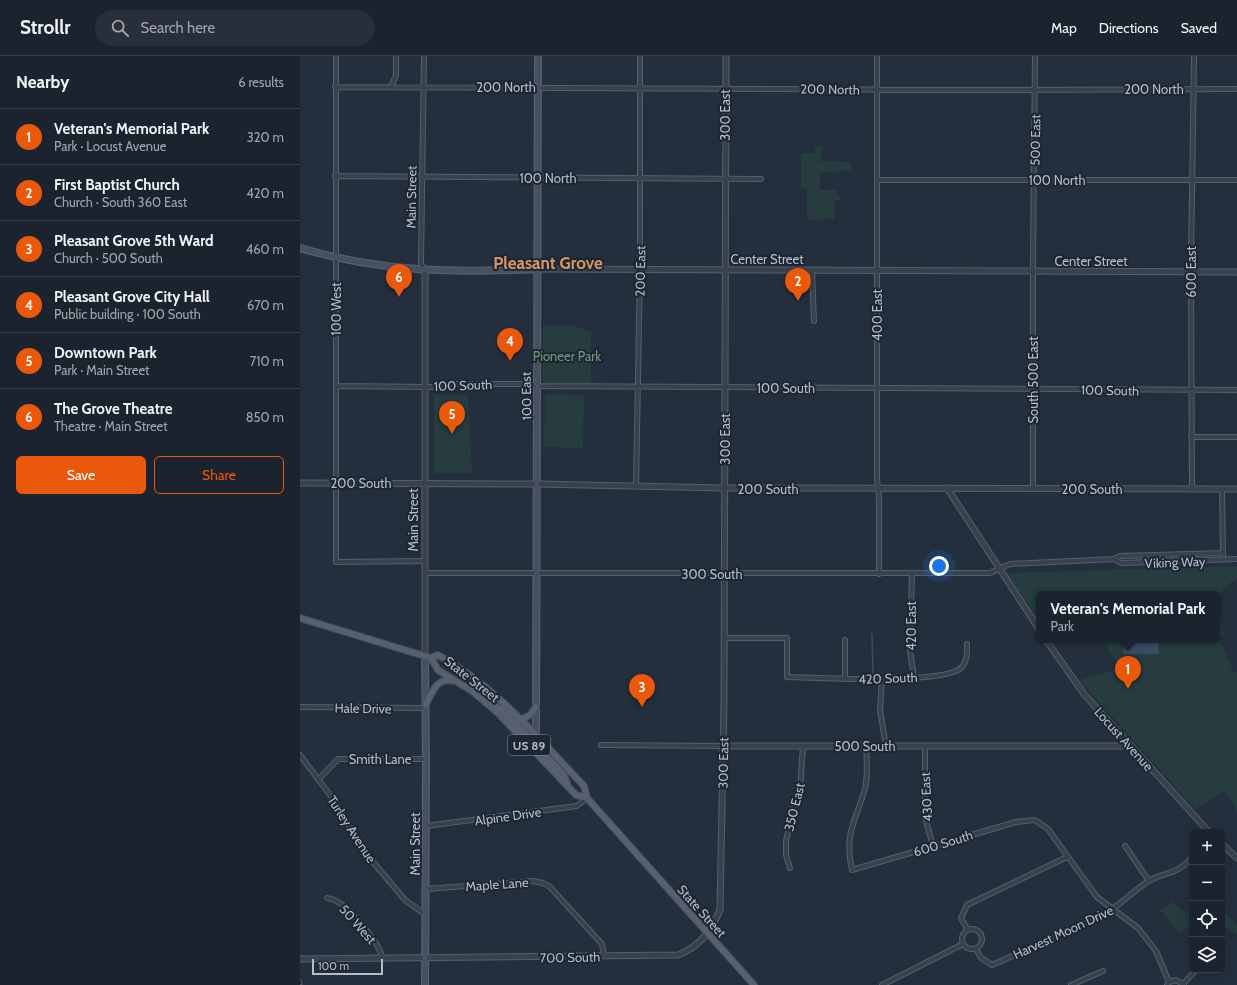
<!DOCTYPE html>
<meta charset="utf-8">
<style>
body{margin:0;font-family:Cabin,sans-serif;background:#282f3a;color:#f1f3f6}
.controls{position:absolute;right:12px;bottom:12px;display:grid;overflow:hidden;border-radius:6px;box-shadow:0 4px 16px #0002}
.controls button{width:36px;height:36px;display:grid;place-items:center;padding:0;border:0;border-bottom:1px solid #39404a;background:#1b232e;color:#f1f3f6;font:20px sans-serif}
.scale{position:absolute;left:12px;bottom:10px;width:71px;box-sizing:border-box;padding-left:4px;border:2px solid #b4bcc9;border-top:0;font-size:11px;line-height:14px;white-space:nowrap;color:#b4bcc9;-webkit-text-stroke:3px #1d2633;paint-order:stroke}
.you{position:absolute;left:639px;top:510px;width:14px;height:14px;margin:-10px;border:3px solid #fff;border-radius:50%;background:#1a73e8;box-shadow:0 0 0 6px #1a73e833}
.badge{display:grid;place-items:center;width:26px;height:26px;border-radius:50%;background:#ea580c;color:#fff;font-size:13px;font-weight:700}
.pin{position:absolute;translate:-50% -33px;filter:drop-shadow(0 1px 2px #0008)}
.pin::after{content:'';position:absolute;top:21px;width:14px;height:12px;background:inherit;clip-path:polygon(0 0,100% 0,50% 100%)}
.popup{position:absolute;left:736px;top:535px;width:184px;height:52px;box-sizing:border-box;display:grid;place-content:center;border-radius:6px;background:#1b232e;filter:drop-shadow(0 1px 3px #0005);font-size:13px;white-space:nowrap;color:#a0a4aa}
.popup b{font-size:15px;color:#f1f3f6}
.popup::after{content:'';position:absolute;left:50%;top:100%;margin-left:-8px;border:8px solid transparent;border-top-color:#1b232e}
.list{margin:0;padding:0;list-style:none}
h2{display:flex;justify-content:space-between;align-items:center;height:52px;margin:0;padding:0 16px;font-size:17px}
h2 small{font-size:13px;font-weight:400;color:#a0a4aa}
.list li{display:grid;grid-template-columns:26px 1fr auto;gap:12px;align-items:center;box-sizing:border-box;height:56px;padding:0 16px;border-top:1px solid #39404a}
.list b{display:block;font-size:15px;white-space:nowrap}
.list p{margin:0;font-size:13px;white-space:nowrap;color:#a0a4aa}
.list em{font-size:13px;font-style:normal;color:#a0a4aa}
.actions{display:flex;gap:8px;padding:12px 16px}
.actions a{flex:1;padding:9px 0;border:1px solid #ea580c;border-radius:6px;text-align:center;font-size:14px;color:#ea580c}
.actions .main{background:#ea580c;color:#fff}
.icon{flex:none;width:22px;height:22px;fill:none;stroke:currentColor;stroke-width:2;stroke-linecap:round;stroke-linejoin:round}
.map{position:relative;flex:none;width:937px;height:929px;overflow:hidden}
header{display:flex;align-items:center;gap:24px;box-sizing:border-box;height:56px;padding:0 20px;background:#1b232e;border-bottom:1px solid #39404a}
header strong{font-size:19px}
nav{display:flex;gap:22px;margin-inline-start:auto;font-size:14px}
.search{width:280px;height:36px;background:#282f3a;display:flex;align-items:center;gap:10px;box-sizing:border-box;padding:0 14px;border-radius:22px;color:#a0a4aa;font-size:15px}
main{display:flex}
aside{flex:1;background:#1b232e}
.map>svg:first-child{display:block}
.green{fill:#263c3f}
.water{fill:#394c67}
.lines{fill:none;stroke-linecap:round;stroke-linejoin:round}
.stream{stroke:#394c67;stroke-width:1.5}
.minor-casing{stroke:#565f6c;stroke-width:6}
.tertiary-casing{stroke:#565f6c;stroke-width:7}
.secondary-casing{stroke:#565f6c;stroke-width:8}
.primary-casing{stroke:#414a57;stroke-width:8}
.minor{stroke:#38414e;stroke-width:4}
.tertiary{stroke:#38414e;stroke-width:5}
.secondary{stroke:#465061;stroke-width:5.5}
.primary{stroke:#56606e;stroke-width:6}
.rail-casing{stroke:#5a6575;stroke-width:3}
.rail{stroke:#1d2633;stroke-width:1.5;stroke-dasharray:4.5;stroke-linecap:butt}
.labels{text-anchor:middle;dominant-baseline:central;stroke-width:4;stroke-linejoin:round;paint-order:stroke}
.shield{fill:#1d2633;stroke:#878f9c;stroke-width:1}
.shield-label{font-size:12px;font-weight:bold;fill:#b4bcc9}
.street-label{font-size:13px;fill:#b4bcc9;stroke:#1d2633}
.park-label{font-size:13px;fill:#6b9a76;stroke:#1d2633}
.district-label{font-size:17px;font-weight:bold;fill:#d59563;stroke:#1d2633}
</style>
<header>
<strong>Strollr</strong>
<div class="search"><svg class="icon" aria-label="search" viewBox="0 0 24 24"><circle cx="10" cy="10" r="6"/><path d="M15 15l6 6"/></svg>Search here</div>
<nav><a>Map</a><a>Directions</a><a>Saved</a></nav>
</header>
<main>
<aside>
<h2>Nearby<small>6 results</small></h2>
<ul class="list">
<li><span class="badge">1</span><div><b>Veteran's Memorial Park</b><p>Park · Locust Avenue</p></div><em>320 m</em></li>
<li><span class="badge">2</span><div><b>First Baptist Church</b><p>Church · South 360 East</p></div><em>420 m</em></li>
<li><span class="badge">3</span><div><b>Pleasant Grove 5th Ward</b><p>Church · 500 South</p></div><em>460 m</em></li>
<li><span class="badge">4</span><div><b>Pleasant Grove City Hall</b><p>Public building · 100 South</p></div><em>670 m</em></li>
<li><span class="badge">5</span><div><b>Downtown Park</b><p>Park · Main Street</p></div><em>710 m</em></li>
<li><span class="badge">6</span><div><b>The Grove Theatre</b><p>Theatre · Main Street</p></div><em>850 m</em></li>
</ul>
<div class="actions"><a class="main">Save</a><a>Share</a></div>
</aside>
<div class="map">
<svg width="937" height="929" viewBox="0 0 937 929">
<rect width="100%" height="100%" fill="#242f3e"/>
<path class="green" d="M515,90H523L520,105L551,106V115L520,116V134H536L541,144H534V163L507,164V134L501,130V97H514Z
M243,269H272L291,276V327H245L242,323Z
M134,338L168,339L172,417H134Z
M245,338L284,339L283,392L244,391Z
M937,510V523C911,535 916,557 925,579L919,581L934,617L937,616V755L925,735L895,753L779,624L821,612L801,584H917V538H739V564L707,517Z
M873,846L885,857H892V869L879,877L860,854Z
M922,854L937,868V879L922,869Z"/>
<path class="water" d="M823,584H858L859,598H823Z"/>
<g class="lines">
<path class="stream" d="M572,578L573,619"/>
<defs>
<path id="minor" d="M36,0V506L124,505
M124,0L121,207L124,214
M577,0V422L579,441V518
M35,31L689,34L937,33
M91,31L96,19V0
M35,120L461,123
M578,124H937
M512,214L514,265
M36,330L134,331L147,328H228L237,330L937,334
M891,381H937
M336,430L340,213V0
M892,432L891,208L894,0
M733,433V205L735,0
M922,433L923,499
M814,503L821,507L937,503
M125,517H690L710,508L814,503L820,500L923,497
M612,518L610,595L614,622
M424,582H487V621C515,622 647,629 662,611C668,604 667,596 667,588
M545,623V584
M582,623L580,654L586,690
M0,651L125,652
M301,689L423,690
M566,690C567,704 568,720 565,733C555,766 544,778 552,814L716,766L735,764L748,773L797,841L838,872L856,895L869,926
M625,690V761L633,790
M0,699L36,747L63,794L105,844L126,859
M18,724L38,703H126
M126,770L277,750L287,742
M825,790L849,825
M490,812L486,799V785L492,758L500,735L503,690
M126,833L233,825L243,827L250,831L302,888L304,900
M27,842C30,843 33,843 36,845C49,851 81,888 82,902
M662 883a10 10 0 1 1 20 0a10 10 0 1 1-20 0Z
M668,874L661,862L667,849L767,801
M676,892L680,901L692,909L800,861C818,851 831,837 847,826C864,815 877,820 892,801
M883,928L896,914
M582,929L663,888
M771,929L803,915
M867,929L869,926L876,924L884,929"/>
<path id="tertiary" d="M237,213L937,216
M125,215V600
M0,427L237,428L425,432L937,433
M647,432L739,573
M746,584L784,638L909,776
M423,690H830
M922,788L937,802
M0,903L378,899C399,891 411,875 420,854L424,646L426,0"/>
<path id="secondary" d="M0,192C80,216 155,217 237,213
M125,600L126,708L125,929
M236,679L238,0"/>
<path id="primary" d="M0,562L131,602
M131,602L138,614L172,635L198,657L276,739L287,742L454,929
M131,602L138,599C197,631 239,683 284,730L287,742
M126,648C133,635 136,621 155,625
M191,649L202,653L264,719L267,727
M221,664L230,659L236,651"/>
</defs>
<use href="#minor" class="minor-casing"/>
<use href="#tertiary" class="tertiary-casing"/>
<use href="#secondary" class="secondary-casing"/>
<use href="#primary" class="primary-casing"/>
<use href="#minor" class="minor"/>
<use href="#tertiary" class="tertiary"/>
<use href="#secondary" class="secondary"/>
<use href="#primary" class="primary"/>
<defs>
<path id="rail" d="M0,924L1,929"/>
</defs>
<use href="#rail" class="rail-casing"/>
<use href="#rail" class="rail"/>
</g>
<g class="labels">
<rect class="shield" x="208" y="679" width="42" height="20" rx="3"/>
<g class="shield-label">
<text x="229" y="689">US 89</text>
</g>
<g class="street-label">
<text x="206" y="31">200 North</text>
<text transform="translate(530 33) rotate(1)">200 North</text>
<text x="854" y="33">200 North</text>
<text transform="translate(425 59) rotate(-90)">300 East</text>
<text transform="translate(735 84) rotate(-89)">500 East</text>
<text x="248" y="122">100 North</text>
<text x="757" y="124">100 North</text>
<text transform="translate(111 141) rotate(-89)">Main Street</text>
<text x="467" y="203">Center Street</text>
<text x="791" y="205">Center Street</text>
<text transform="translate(340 215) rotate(-89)">200 East</text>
<text transform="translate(891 216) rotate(-90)">600 East</text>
<text transform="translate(36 253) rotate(-90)">100 West</text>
<text transform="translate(577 259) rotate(-90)">400 East</text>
<text transform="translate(733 324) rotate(-90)">South 500 East</text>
<text transform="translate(163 329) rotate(-2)">100 South</text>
<text x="486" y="332">100 South</text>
<text transform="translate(810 334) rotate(1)">100 South</text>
<text transform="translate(226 340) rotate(-91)">100 East</text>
<text transform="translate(425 383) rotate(-90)">300 East</text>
<text x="61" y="427">200 South</text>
<text x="468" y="433">200 South</text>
<text x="792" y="433">200 South</text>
<text transform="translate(113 464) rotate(-90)">Main Street</text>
<text transform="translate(875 506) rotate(-2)">Viking Way</text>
<text x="412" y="518">300 South</text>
<text transform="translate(611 570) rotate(-90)">420 East</text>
<text transform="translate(588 622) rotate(-2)">420 South</text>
<text transform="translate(172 623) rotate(38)">State Street</text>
<text transform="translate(63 652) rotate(1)">Hale Drive</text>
<text transform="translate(824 683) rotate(48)">Locust Avenue</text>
<text x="565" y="690">500 South</text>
<text x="80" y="703">Smith Lane</text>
<text transform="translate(423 707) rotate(-89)">300 East</text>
<text transform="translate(626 741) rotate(-93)">430 East</text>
<text transform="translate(494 751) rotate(-76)">350 East</text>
<text transform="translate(208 760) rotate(-8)">Alpine Drive</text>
<text transform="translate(52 773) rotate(57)">Turley Avenue</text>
<text transform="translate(643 787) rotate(-17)">600 South</text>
<text transform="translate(115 788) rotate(-90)">Main Street</text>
<text transform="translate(197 828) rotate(-4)">Maple Lane</text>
<text transform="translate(402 855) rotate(48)">State Street</text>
<text transform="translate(58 868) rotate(48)">50 West</text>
<text transform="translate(763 876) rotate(-25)">Harvest Moon Drive</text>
<text transform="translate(270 901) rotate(-1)">700 South</text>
</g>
<g class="park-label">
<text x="267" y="300">Pioneer Park</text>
</g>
<g class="district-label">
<text x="248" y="207">Pleasant Grove</text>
</g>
</g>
</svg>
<div class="controls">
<button>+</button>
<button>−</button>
<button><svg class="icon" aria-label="locate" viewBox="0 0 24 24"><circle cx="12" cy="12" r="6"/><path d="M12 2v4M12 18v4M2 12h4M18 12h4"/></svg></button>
<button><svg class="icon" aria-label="layers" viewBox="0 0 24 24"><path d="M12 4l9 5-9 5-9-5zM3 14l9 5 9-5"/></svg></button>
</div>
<div class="scale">100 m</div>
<div class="you"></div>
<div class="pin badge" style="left:828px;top:633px">1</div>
<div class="popup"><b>Veteran's Memorial Park</b>Park</div>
<div class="pin badge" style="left:498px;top:245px">2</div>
<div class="pin badge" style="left:342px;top:651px">3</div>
<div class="pin badge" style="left:210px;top:305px">4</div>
<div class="pin badge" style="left:152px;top:378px">5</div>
<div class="pin badge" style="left:99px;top:241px">6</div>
</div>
</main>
